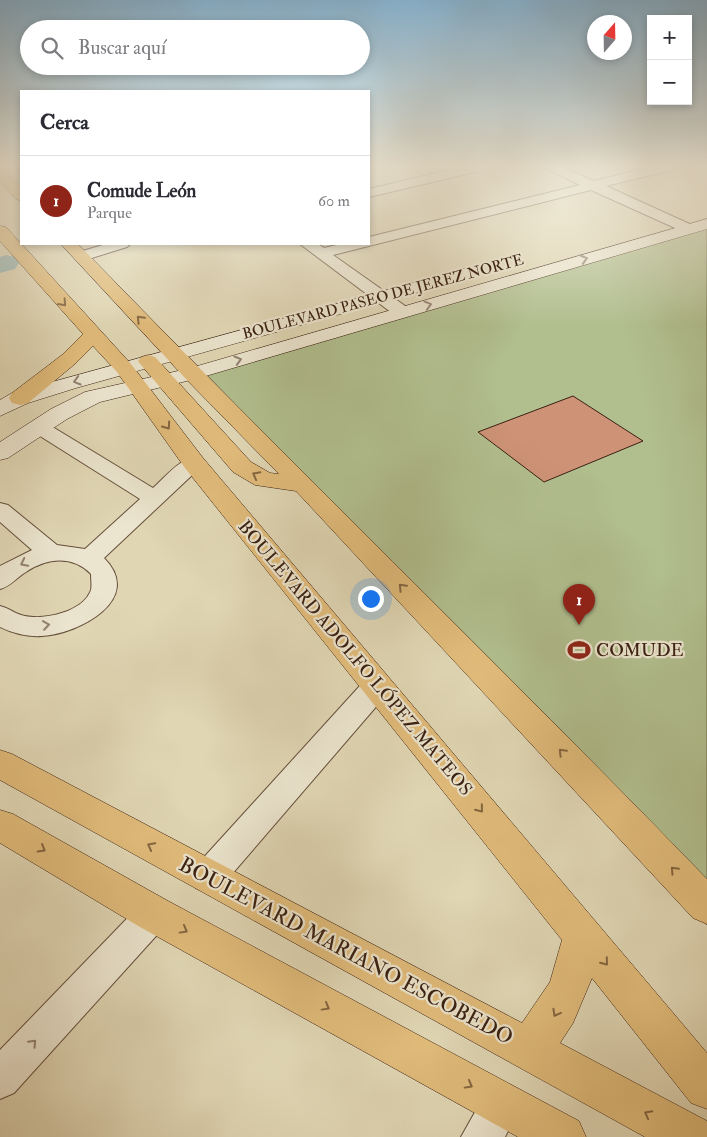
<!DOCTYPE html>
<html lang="es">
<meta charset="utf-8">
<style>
body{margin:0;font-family:"IM FELL Double Pica",serif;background:#f2f2f3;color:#2b2b33}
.controls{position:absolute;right:15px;top:15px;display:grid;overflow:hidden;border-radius:0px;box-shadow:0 2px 8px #0003}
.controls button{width:45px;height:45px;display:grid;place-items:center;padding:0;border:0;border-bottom:1px solid #e1e1e2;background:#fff;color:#2b2b33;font:25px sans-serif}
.compass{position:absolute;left:587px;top:15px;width:45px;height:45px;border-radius:50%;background:#fff;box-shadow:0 2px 8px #0003;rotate:20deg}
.you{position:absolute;left:370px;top:598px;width:18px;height:18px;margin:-12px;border:4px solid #fff;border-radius:50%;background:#1a73e8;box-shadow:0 0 0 8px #1a73e833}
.badge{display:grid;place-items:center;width:32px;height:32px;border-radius:50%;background:#8f2418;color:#fff;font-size:16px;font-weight:700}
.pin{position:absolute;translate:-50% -41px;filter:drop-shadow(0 1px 2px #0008)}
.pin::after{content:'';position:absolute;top:26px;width:18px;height:15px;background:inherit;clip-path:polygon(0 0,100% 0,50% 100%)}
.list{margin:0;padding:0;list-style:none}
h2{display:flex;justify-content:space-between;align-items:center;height:65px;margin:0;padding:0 20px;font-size:21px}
h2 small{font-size:16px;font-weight:400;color:#7c7c81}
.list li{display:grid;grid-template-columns:32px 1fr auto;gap:15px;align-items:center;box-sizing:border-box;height:90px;padding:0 20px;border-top:1px solid #e1e1e2}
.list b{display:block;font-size:19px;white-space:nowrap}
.list p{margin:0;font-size:16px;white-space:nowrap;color:#7c7c81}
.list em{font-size:16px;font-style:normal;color:#7c7c81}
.icon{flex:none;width:28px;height:28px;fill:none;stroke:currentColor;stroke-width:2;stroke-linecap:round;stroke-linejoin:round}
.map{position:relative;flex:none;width:707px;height:1137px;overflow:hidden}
.search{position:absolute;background:#fff;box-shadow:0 2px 8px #0003;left:20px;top:20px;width:350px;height:55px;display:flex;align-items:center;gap:12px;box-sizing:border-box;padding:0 18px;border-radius:28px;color:#7c7c81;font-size:19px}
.panel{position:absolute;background:#fff;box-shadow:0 2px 8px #0003;left:20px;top:90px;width:350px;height:155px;border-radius:0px}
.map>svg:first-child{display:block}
.green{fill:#b1be8e;stroke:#766f50}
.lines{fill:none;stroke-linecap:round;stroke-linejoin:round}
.river{fill:#97b7b7;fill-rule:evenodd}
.building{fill:#ce9377;stroke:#3a2011}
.minor-casing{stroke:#644e3a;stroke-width:2}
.secondary-casing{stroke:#3a2011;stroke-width:1}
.primary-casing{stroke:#3a2011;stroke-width:1}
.minor{fill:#ebe4ce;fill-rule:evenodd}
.secondary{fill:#ebe4ce;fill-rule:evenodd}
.primary{fill:#e0bb7a;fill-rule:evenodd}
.oneway{stroke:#928270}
.oneway2{stroke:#856640}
.labels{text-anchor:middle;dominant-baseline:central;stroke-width:4.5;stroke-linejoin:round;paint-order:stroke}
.far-street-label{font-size:15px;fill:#3a2011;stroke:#ebe4ce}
.poi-label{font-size:18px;fill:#3a2011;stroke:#ebe4ce;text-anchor:start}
.street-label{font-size:18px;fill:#3a2011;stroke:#ebe4ce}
.near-street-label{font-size:21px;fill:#3a2011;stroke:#ebe4ce}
</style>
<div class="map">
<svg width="707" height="1137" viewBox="0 0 707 1137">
<rect width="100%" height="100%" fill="#e0d6b4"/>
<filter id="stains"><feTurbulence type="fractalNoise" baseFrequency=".004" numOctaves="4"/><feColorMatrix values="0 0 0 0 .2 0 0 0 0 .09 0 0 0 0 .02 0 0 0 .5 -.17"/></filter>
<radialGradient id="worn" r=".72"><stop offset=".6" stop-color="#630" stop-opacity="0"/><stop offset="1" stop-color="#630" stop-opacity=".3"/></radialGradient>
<path class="green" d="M707,228V925L194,376Z"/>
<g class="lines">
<path class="river" d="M6,255L15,257L19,263L15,269L0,273V257Z"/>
</g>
<path class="building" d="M573,396L643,441L544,482L478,432Z"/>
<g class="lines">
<defs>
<path id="minor" d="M466,166H490L488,169L369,197V189Z
M542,166H560L594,181L655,166H678L676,169L606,186L694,226L696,229L689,233L684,232L591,190L333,255L408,308L411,312L408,316H396L300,244H318L324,248L341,244H369V237L580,185Z
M106,244H130L127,247L82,261L74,256L76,253Z
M39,421L46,423L153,488C167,476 182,454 202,458L205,463L104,558C145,599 79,634 42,636C28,637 12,633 0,627V606C9,608 17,615 25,616C45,620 83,612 91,590C92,586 91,579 91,574C72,555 47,558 26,572C16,578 11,586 0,589V566L32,550L0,522V503L8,505L57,545L85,549L140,499L32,431L29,427L32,423Z
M377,675L387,678L391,686L387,694L220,888L208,892L196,888L191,877L196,866L367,678Z
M154,898L166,903L172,914L166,925L14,1093L0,1099V1050L142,903Z
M502,1083L516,1089L522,1103L505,1137H461L488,1089Z"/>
<path id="secondary" d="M707,219V229L199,378L100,402L67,419L8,458L0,460V442L51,409L85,392L187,369Z
M474,266L480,267L483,271L480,275L76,388L28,403L0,416V400L12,393Z"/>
<path id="primary" d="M0,169L5,170L21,187V201L16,199L0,182Z
M0,226L6,227L131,364L203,458L707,1053V1109L691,1103L592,978L573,1023L560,1043L707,1121V1137H645L0,780V750L12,754L522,1023L550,982L562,940L185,468L117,372L93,346L76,363L28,403L20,405L12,403L9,398L12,393L62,355L83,334L0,241Z
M61,244H78C285,458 500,665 707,879V924L693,918L296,491L255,485L233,472L141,365L138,361L141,357L148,355L155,357L251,462L270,473L279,474L185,378Z
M0,810L13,814L168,901L579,1121L586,1137H518L140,927L0,843Z"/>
</defs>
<use href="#minor" class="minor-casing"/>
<use href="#secondary" class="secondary-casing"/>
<use href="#primary" class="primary-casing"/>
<use href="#minor" class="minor"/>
<use href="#secondary" class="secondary"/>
<use href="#primary" class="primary"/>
</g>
<defs><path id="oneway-chevron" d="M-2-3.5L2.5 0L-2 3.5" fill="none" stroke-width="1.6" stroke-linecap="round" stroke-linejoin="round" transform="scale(1.25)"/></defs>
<g class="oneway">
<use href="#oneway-chevron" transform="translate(584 259) rotate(-16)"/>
<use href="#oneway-chevron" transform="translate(428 305) rotate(-16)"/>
<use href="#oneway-chevron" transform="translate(238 360) rotate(-16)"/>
<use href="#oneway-chevron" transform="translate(77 381) rotate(164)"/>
<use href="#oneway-chevron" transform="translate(24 563) rotate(153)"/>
<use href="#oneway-chevron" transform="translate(46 625) rotate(-8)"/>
<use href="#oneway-chevron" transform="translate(33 1043) rotate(-47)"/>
</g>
<g class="oneway2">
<use href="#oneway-chevron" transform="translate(63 303) rotate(48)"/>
<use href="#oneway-chevron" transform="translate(140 319) rotate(-134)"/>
<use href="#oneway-chevron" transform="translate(167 426) rotate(55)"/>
<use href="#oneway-chevron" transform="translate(256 475) rotate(-152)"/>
<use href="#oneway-chevron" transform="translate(402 587) rotate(-134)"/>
<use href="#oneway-chevron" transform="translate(562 752) rotate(-134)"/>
<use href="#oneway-chevron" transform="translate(480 809) rotate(51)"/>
<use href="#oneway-chevron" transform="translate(151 846) rotate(-152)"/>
<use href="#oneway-chevron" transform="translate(42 849) rotate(30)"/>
<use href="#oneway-chevron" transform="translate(674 870) rotate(-133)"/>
<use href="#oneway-chevron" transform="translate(184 930) rotate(29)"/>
<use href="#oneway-chevron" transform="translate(605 962) rotate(51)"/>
<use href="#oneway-chevron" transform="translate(326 1007) rotate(29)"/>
<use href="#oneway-chevron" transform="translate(556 1013) rotate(119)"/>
<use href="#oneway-chevron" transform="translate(469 1085) rotate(29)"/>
<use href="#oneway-chevron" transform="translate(648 1114) rotate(-152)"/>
</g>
<linearGradient id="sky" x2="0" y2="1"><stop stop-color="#87b5d4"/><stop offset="0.51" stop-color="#f1eddd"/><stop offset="1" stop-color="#f1eddd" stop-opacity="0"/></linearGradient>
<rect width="707" height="325" fill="url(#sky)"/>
<defs>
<symbol id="stadium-bare" viewBox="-9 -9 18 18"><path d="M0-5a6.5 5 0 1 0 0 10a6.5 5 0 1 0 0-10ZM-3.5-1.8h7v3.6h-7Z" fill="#8f2418" stroke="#ebe4ce" stroke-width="2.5" paint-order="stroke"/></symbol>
</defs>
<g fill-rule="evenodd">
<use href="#stadium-bare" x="563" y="634" width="32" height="32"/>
</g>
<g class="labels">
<g class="far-street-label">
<text transform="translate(383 297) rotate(-15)">BOULEVARD PASEO DE JEREZ NORTE</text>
</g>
<g class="poi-label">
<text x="596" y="650">COMUDE</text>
</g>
<g class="street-label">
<text transform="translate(355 658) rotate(50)">BOULEVARD ADOLFO LÓPEZ MATEOS</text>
</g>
<g class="near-street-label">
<text transform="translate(346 951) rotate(28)">BOULEVARD MARIANO ESCOBEDO</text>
</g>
</g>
<rect width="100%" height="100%" filter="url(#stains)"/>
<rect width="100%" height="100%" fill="url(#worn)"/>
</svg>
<div class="controls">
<button>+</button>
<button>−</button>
</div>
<svg class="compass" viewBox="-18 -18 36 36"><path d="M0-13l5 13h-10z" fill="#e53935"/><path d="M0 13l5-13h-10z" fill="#7c7c81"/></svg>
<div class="you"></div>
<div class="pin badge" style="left:579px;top:625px">1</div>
<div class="search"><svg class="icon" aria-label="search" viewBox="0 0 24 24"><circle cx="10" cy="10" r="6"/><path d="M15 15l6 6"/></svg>Buscar aquí</div>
<section class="panel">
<h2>Cerca<small></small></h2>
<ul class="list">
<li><span class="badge">1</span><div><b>Comude León</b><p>Parque</p></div><em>60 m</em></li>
</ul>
</section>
</div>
